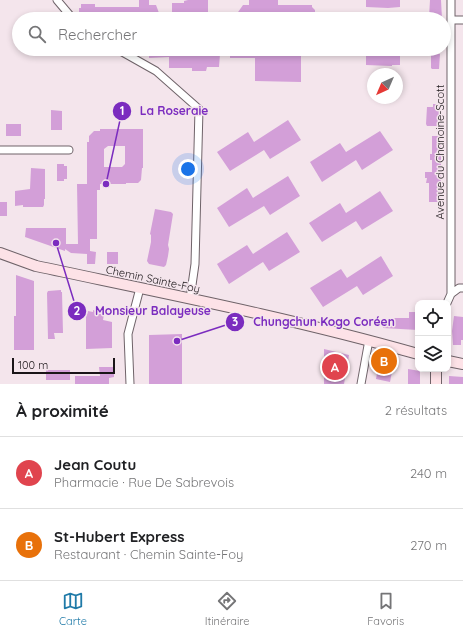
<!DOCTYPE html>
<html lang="fr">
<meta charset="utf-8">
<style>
body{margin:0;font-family:Quicksand,sans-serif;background:#f2f2f2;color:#202124}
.controls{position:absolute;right:12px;bottom:12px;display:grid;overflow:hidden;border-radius:8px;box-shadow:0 2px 6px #0003}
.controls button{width:36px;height:36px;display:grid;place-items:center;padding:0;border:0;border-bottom:1px solid #e0e0e0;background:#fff;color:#202124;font:20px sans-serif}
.compass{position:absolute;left:367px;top:68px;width:36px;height:36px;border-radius:50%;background:#fff;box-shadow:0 2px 6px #0003;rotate:224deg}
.scale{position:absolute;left:12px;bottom:10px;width:103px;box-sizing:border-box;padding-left:4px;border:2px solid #1a1518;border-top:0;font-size:11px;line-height:14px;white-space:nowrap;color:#1a1518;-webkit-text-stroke:3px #f4e5ec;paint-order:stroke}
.you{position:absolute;left:188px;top:169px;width:14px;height:14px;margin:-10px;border:3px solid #fff;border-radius:50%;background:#1a73e8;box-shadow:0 0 0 6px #1a73e833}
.badge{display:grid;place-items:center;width:26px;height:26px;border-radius:50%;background:#1f7aa8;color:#fff;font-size:13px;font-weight:700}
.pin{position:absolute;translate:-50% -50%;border:2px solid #fff;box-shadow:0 1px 4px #0006}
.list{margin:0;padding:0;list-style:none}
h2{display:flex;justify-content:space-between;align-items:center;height:52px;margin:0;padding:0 16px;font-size:17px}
h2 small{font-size:13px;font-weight:400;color:#757577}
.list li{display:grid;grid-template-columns:26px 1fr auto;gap:12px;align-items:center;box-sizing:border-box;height:72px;padding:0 16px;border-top:1px solid #e0e0e0}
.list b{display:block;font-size:15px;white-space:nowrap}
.list p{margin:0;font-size:13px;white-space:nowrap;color:#757577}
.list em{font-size:13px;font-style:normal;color:#757577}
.icon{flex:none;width:22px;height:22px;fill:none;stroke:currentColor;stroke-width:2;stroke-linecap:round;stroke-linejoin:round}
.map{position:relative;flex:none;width:463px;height:384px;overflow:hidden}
.search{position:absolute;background:#fff;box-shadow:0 2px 6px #0003;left:12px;right:12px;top:12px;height:44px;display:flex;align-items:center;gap:10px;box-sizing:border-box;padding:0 14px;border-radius:22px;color:#757577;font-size:15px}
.sheet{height:196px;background:#fff}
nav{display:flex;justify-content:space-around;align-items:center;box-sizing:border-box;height:56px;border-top:1px solid #e0e0e0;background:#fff;font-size:11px;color:#757577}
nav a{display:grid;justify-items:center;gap:2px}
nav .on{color:#1f7aa8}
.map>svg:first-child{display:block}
.building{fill:#d39fd8;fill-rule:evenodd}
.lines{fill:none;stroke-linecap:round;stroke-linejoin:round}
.street-casing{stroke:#6f6369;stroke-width:9}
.secondary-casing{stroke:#6f6369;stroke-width:12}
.street{stroke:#fff;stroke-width:7}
.secondary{stroke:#fde2e7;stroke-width:10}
.labels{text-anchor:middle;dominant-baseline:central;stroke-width:3;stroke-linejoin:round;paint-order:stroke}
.street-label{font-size:11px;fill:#1a1518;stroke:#f4e5ec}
.leader{fill:none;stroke:#7b2cbf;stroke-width:1.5}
.callout-dot{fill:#7b2cbf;stroke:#f4e5ec;stroke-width:1.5}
.mark-label{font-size:12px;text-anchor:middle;font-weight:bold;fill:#fff}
.callout-label{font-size:12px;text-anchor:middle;font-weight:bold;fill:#7b2cbf;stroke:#f4e5ec;stroke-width:3;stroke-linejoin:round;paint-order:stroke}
</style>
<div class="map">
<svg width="463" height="384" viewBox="0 0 463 384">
<rect width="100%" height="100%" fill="#f4e5ec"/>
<path class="building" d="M139,0H149V5H156L159,13L158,19H85L82,16H79V8H81V4H95V7H139Z
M188,0H208V12H224V19H172V3H184V1Z
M249,0H278V5H312V7L315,10V19H240L236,15L243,5H249Z
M366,0H400V7L388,8L366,7Z
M430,0H441L442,19H432V17H429Z
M149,49H301V82L255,81V58H230V55L220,54L219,67H207L206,71H192V68H169V57L149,58Z
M366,49H400V65H392V66L366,65Z
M431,54H440L439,69H432L431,68Z
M433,104H441V126H427L426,124L427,107H433Z
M51,110L62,111V130H51Z
M288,120L301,140L270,159L264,150L230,171L217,152L248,132L254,142Z
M6,124H21V136H6Z
M100,129H143V168H142L141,180L138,183H126V184H100V190H97V239H90V251L96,252L95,264H87V254L71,253L65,249V251L25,237L26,228H66V244H78L77,184H87V142H89V136L94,131H100ZM108,146H125V164L122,167H104V149Z
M380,131L393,150L362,170L356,160L322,182L310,162L340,143L346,152Z
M432,136H441V200L440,201V202H429V183H426L427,178H425V172H432V160H430V154H432Z
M57,164H64V166H67V179H64V181H57Z
M31,168L45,169V199H44V205L43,207H23V205L15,206V191L30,189Z
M288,176L300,196L270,215L264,206L229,227L217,208L247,188L253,198Z
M380,191L393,211L362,230L356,221L322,242L309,223L340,203L346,213Z
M0,202H7V216H0Z
M155,209L171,212L173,214L168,245L169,249L168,256L166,265L164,267L149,264L147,261L151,242V235L150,234Z
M287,232L300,252L269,271L263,262L229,284L217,264L247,245L253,254Z
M107,252H118V264H107Z
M381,256L393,276L363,295L357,286L323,307L310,288L341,269L347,278Z
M16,275L34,281V350H14V316H16Z
M61,290V292H62L63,333H54L55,339H48L47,293L48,291Z
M93,310L104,314L103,320L112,322V348L86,349V317L88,311L93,312Z
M409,312H418V330L383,328V319H388V318H409Z
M454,316L463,317V340H461V345H453L452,331Z
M182,334V384H149V335Z
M324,349L349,355L344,384H324Z
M380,357L394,361L390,382L376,379Z
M99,367H114V377L109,378V384H75V376H100Z
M408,369L420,371V384H408Z
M46,370H70V380H46Z
M449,376L463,377V384H449Z"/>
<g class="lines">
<defs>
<path id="street" d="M57,0L73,19
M452,20H463
M117,49L156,71L199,109L195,264L190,299
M0,150H69
M451,294L459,288H463
M447,303L451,294V0
M130,384L128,334L140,288
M361,384L369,340"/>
<path id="secondary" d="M0,253L36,266C163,293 292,318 418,354
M448,361L463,364
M436,384V369"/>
</defs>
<use href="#street" class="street-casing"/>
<use href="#secondary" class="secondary-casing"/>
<use href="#street" class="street"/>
<use href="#secondary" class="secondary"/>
</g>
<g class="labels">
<g class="street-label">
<text transform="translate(440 152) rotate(-90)">Avenue du Chanoine-Scott</text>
<text transform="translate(153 279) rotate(12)">Chemin Sainte-Foy</text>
</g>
</g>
<path class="leader" d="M106 184L122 111M56 243L77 311M177 341L235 322"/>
<g class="callout-dot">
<circle cx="106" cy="184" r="4"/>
<circle cx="56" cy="243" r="4"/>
<circle cx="177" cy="341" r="4"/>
<circle cx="122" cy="111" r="10"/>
<circle cx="77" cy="311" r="10"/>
<circle cx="235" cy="322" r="10"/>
</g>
<g class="mark-label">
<text x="122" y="115">1</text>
<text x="77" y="315">2</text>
<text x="235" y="326">3</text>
</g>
<g class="callout-label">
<text x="174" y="115">La Roseraie</text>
<text x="153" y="315">Monsieur Balayeuse</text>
<text x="324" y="326">Chungchun Kogo Coréen</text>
</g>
</svg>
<div class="controls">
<button><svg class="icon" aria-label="locate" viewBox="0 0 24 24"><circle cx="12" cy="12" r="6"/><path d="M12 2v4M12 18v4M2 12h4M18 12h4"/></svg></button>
<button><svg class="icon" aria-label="layers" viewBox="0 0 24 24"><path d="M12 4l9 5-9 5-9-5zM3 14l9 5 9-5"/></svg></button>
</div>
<svg class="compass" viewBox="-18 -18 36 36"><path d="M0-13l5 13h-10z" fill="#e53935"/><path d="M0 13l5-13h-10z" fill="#757577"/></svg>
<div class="scale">100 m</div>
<div class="you"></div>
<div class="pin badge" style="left:335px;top:367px;background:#e0444e">A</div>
<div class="pin badge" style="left:384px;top:361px;background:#e8710a">B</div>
<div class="search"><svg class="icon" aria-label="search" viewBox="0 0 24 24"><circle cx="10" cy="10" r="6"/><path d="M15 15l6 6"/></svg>Rechercher</div>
</div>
<section class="sheet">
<h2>À proximité<small>2 résultats</small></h2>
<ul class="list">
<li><span class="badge" style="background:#e0444e">A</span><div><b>Jean Coutu</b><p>Pharmacie · Rue De Sabrevois</p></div><em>240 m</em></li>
<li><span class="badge" style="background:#e8710a">B</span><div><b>St-Hubert Express</b><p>Restaurant · Chemin Sainte-Foy</p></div><em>270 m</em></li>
</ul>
</section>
<nav>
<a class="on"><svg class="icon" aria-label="map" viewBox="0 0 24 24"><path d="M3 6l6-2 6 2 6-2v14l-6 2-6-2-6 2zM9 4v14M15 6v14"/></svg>Carte</a>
<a><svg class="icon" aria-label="directions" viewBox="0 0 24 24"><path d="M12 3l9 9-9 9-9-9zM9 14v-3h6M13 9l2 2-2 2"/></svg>Itinéraire</a>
<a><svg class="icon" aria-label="saved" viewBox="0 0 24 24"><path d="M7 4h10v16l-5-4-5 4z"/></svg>Favoris</a>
</nav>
